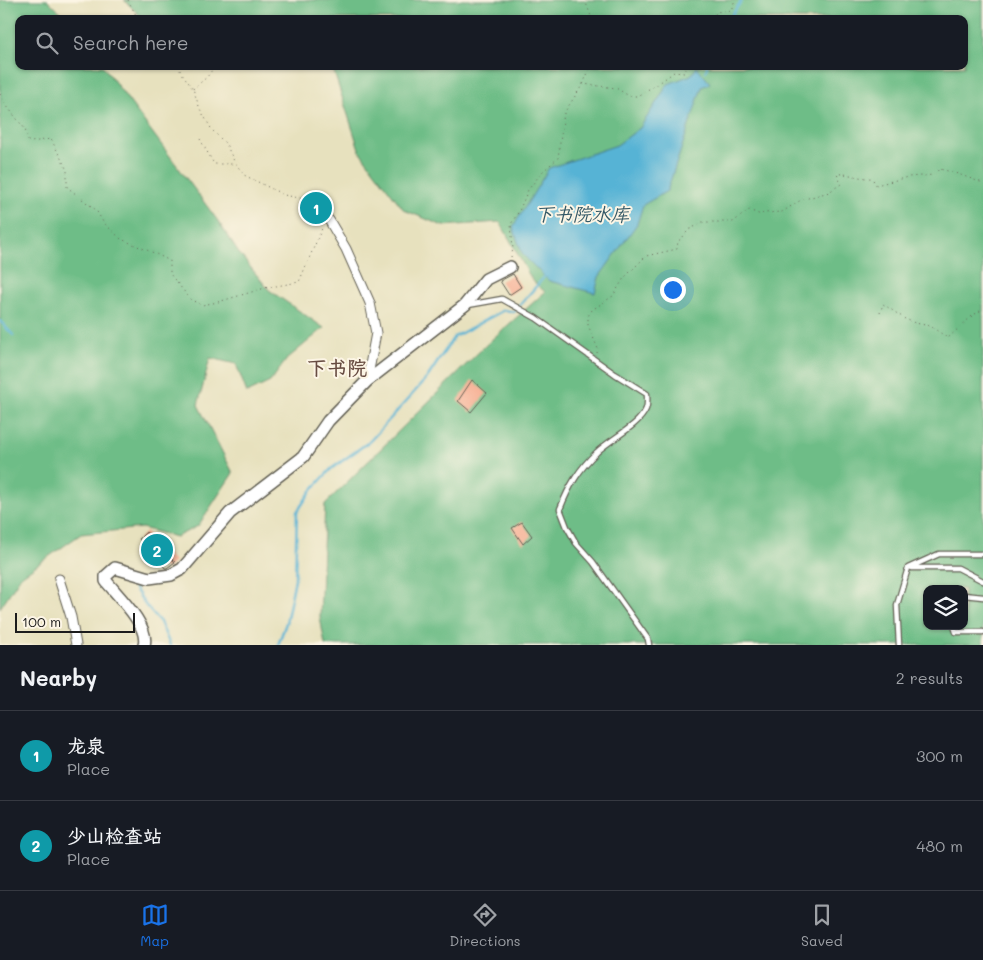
<!DOCTYPE html>
<meta charset="utf-8">
<style>
body{margin:0;font-family:Mali,"LXGW WenKai TC",sans-serif;background:#20242c;color:#f1f3f6}
.controls{position:absolute;right:15px;bottom:15px;display:grid;overflow:hidden;border-radius:10px;box-shadow:0 1px 4px #0004}
.controls button{width:45px;height:45px;display:grid;place-items:center;padding:0;border:0;border-bottom:1px solid #363941;background:#171b24;color:#f1f3f6;font:25px sans-serif}
.scale{position:absolute;left:15px;bottom:12px;width:120px;box-sizing:border-box;padding-left:5px;border:2px solid #1c1c1c;border-top:0;font-size:14px;line-height:18px;white-space:nowrap;color:#1c1c1c;-webkit-text-stroke:4px #fcf5e5;paint-order:stroke}
.you{position:absolute;left:672px;top:289px;width:18px;height:18px;margin:-12px;border:4px solid #fff;border-radius:50%;background:#1a73e8;box-shadow:0 0 0 8px #1a73e833}
.badge{display:grid;place-items:center;width:32px;height:32px;border-radius:50%;background:#1a73e8;color:#fff;font-size:16px;font-weight:700}
.pin{position:absolute;translate:-50% -50%;border:2px solid #fff;box-shadow:0 1px 5px #0006}
.list{margin:0;padding:0;list-style:none}
h2{display:flex;justify-content:space-between;align-items:center;height:65px;margin:0;padding:0 20px;font-size:21px}
h2 small{font-size:16px;font-weight:400;color:#9ea1a6}
.list li{display:grid;grid-template-columns:32px 1fr auto;gap:15px;align-items:center;box-sizing:border-box;height:90px;padding:0 20px;border-top:1px solid #363941}
.list b{display:block;font-size:19px;white-space:nowrap}
.list p{margin:0;font-size:16px;white-space:nowrap;color:#9ea1a6}
.list em{font-size:16px;font-style:normal;color:#9ea1a6}
.icon{flex:none;width:28px;height:28px;fill:none;stroke:currentColor;stroke-width:2;stroke-linecap:round;stroke-linejoin:round}
.map{position:relative;flex:none;width:983px;height:645px;overflow:hidden}
.search{position:absolute;background:#171b24;box-shadow:0 1px 4px #0004;left:15px;right:15px;top:15px;height:55px;display:flex;align-items:center;gap:12px;box-sizing:border-box;padding:0 18px;border-radius:10px;color:#9ea1a6;font-size:19px}
.sheet{height:245px;background:#171b24}
nav{display:flex;justify-content:space-around;align-items:center;box-sizing:border-box;height:70px;border-top:1px solid #363941;background:#171b24;font-size:14px;color:#9ea1a6}
nav a{display:grid;justify-items:center;gap:2px}
nav .on{color:#1a73e8}
.map>svg:first-child{display:block}
.forest{fill:#6ebd87;stroke:#456c52;fill-rule:evenodd}
.water{fill:#57b3d5;stroke:#3a6878}
.lines{fill:none;stroke-linecap:round;stroke-linejoin:round}
.stream{stroke:#57b3d5;stroke-width:2.5}
.building{fill:#f6a98c}
.lane-casing{stroke:#636155;stroke-width:7}
.street-casing{stroke:#636155;stroke-width:11}
.secondary-casing{stroke:#636155;stroke-width:14}
.path{stroke:#636155;stroke-width:1;stroke-dasharray:1 4;stroke-linecap:butt}
.lane{stroke:#fff;stroke-width:4.5}
.street{stroke:#fff;stroke-width:9}
.secondary{stroke:#fff;stroke-width:11}
.labels{text-anchor:middle;dominant-baseline:central;stroke-width:4;stroke-linejoin:round;paint-order:stroke}
.water-label{font-size:19px;font-style:italic;fill:#345866;stroke:#fcf5e5}
.quarter-label{font-size:20px;font-weight:bold;fill:#684d43;stroke:#fcf5e5}
</style>
<div class="map">
<svg width="983" height="645" viewBox="0 0 983 645">
<rect width="100%" height="100%" fill="#fcf5e5"/>
<filter id="ink" filterUnits="userSpaceOnUse"><feTurbulence type="fractalNoise" baseFrequency=".02" numOctaves="2"/><feDisplacementMap in="SourceGraphic" scale="10" xChannelSelector="R" yChannelSelector="G"/><feConvolveMatrix kernelMatrix="1 2 1 2 8 2 1 2 1" color-interpolation-filters="sRGB"/></filter>
<filter id="wash" filterUnits="userSpaceOnUse"><feTurbulence type="fractalNoise" baseFrequency=".0096" numOctaves="4" result="noise"/><feDisplacementMap in="SourceGraphic" scale="20" xChannelSelector="R" yChannelSelector="G"/><feGaussianBlur stdDeviation="1.12" result="paint"/><feColorMatrix in="noise" values="0 0 0 0 0 0 0 0 0 0 0 0 0 0 0 0 0 1.4 0 .05"/><feComposite in="paint" operator="in"/></filter>
<g filter="url(#wash)">
<rect width="100%" height="100%" fill="#e7e1be"/>
<path class="forest" d="M0,0H48L67,19H19V66H103L218,221L238,252L269,290L324,328L287,359L270,382L247,393L236,364L210,358L198,405L233,473L198,526L176,537L142,528L81,534L21,576L0,608Z
M124,0H983V645H325L320,617L325,504L488,343L545,292L532,280L500,222L443,226L404,210L360,152L332,66H964V19H225L222,17L220,19H143ZM927,589H964V626H927Z"/>
<path class="water" d="M697,67L710,83L702,87L667,191L643,205L637,224L599,277L595,293L549,281L522,254L513,227L549,168L617,145L640,128L668,84L691,75Z"/>
<g class="lines">
<path class="stream" d="M729,19L742,0
M706,71L707,66
M0,321L13,335
M129,579L146,606L160,622L170,645
M278,645L286,623L295,579L297,512L311,491L331,469L370,441L409,398L427,378L454,337L504,310L514,312L545,276"/>
</g>
<g id="blocks">
<path class="building" d="M513,274L521,287L509,295L500,281Z
M472,380L487,393L471,412L458,401Z
M522,522L532,536L523,544L512,528Z
M146,532L175,562L167,568H165L139,539Z"/>
</g>
</g>
<g filter="url(#ink)">
<use href="#blocks" fill-opacity="0" stroke="#636155" stroke-width="1"/>
<g class="lines">
<defs>
<path id="lane" d="M468,305L502,299L536,318L615,374L647,394C647,399 648,404 646,409C639,426 610,439 597,452C579,469 569,486 560,509L567,527L576,543L593,562L648,639L649,645
M912,568H958L983,581
M964,595L983,597
M954,626L956,632H983
M899,645L897,605L908,568L939,554H983"/>
<path id="street" d="M329,220L346,249L370,303L376,333L367,381
M59,579L71,617L76,645"/>
<path id="secondary" d="M144,645C150,626 117,595 106,581V576L115,568L149,578L171,575L182,569L230,513L303,457L328,421L367,381L465,305L486,279L510,267"/>
</defs>
<use href="#lane" class="lane-casing"/>
<use href="#street" class="street-casing"/>
<use href="#secondary" class="secondary-casing"/>
<path class="path" d="M128,0L138,19
M586,0V3L592,19
M713,19L716,12L731,10L735,0
M177,66L193,89L200,109L212,130L226,144L234,161L244,175L284,195L315,201L324,212
M583,84L591,66
M193,89L207,77L215,66
M0,94L6,105L25,129L28,141L31,142L51,139L67,170V187L96,210L103,222L121,239L154,253L170,261V274L191,300L202,305L218,302L265,288L299,282L323,226
M200,139L214,164H235
M511,257L513,249L511,224L519,211L528,190L542,172L558,158L564,113L583,84L616,88L629,96H637L659,83L674,72L684,73L686,66
M880,313L883,304L905,319L915,323L930,326L948,338L972,316L983,309
M597,353L598,349L588,325V316L592,310L613,296L624,278L646,256L677,249L678,241C683,238 684,235 687,232C691,227 697,227 702,222H733L749,210L761,215L763,213L782,212L801,200L829,192L841,184L837,174C850,173 859,179 872,178L876,185L908,177L934,175L939,169C955,172 968,178 983,183"/>
<use href="#lane" class="lane"/>
<use href="#street" class="street"/>
<use href="#secondary" class="secondary"/>
</g>
</g>
<g class="labels">
<g class="water-label">
<text x="582" y="213">下书院水库</text>
</g>
<g class="quarter-label">
<text x="337" y="367">下书院</text>
</g>
</g>
</svg>
<div class="controls">
<button><svg class="icon" aria-label="layers" viewBox="0 0 24 24"><path d="M12 4l9 5-9 5-9-5zM3 14l9 5 9-5"/></svg></button>
</div>
<div class="scale">100 m</div>
<div class="you"></div>
<div class="pin badge" style="left:316px;top:208px;background:#0f9aa8">1</div>
<div class="pin badge" style="left:157px;top:550px;background:#0f9aa8">2</div>
<div class="search"><svg class="icon" aria-label="search" viewBox="0 0 24 24"><circle cx="10" cy="10" r="6"/><path d="M15 15l6 6"/></svg>Search here</div>
</div>
<section class="sheet">
<h2>Nearby<small>2 results</small></h2>
<ul class="list">
<li><span class="badge" style="background:#0f9aa8">1</span><div><b>龙泉</b><p>Place</p></div><em>300 m</em></li>
<li><span class="badge" style="background:#0f9aa8">2</span><div><b>少山检查站</b><p>Place</p></div><em>480 m</em></li>
</ul>
</section>
<nav>
<a class="on"><svg class="icon" aria-label="map" viewBox="0 0 24 24"><path d="M3 6l6-2 6 2 6-2v14l-6 2-6-2-6 2zM9 4v14M15 6v14"/></svg>Map</a>
<a><svg class="icon" aria-label="directions" viewBox="0 0 24 24"><path d="M12 3l9 9-9 9-9-9zM9 14v-3h6M13 9l2 2-2 2"/></svg>Directions</a>
<a><svg class="icon" aria-label="saved" viewBox="0 0 24 24"><path d="M7 4h10v16l-5-4-5 4z"/></svg>Saved</a>
</nav>
